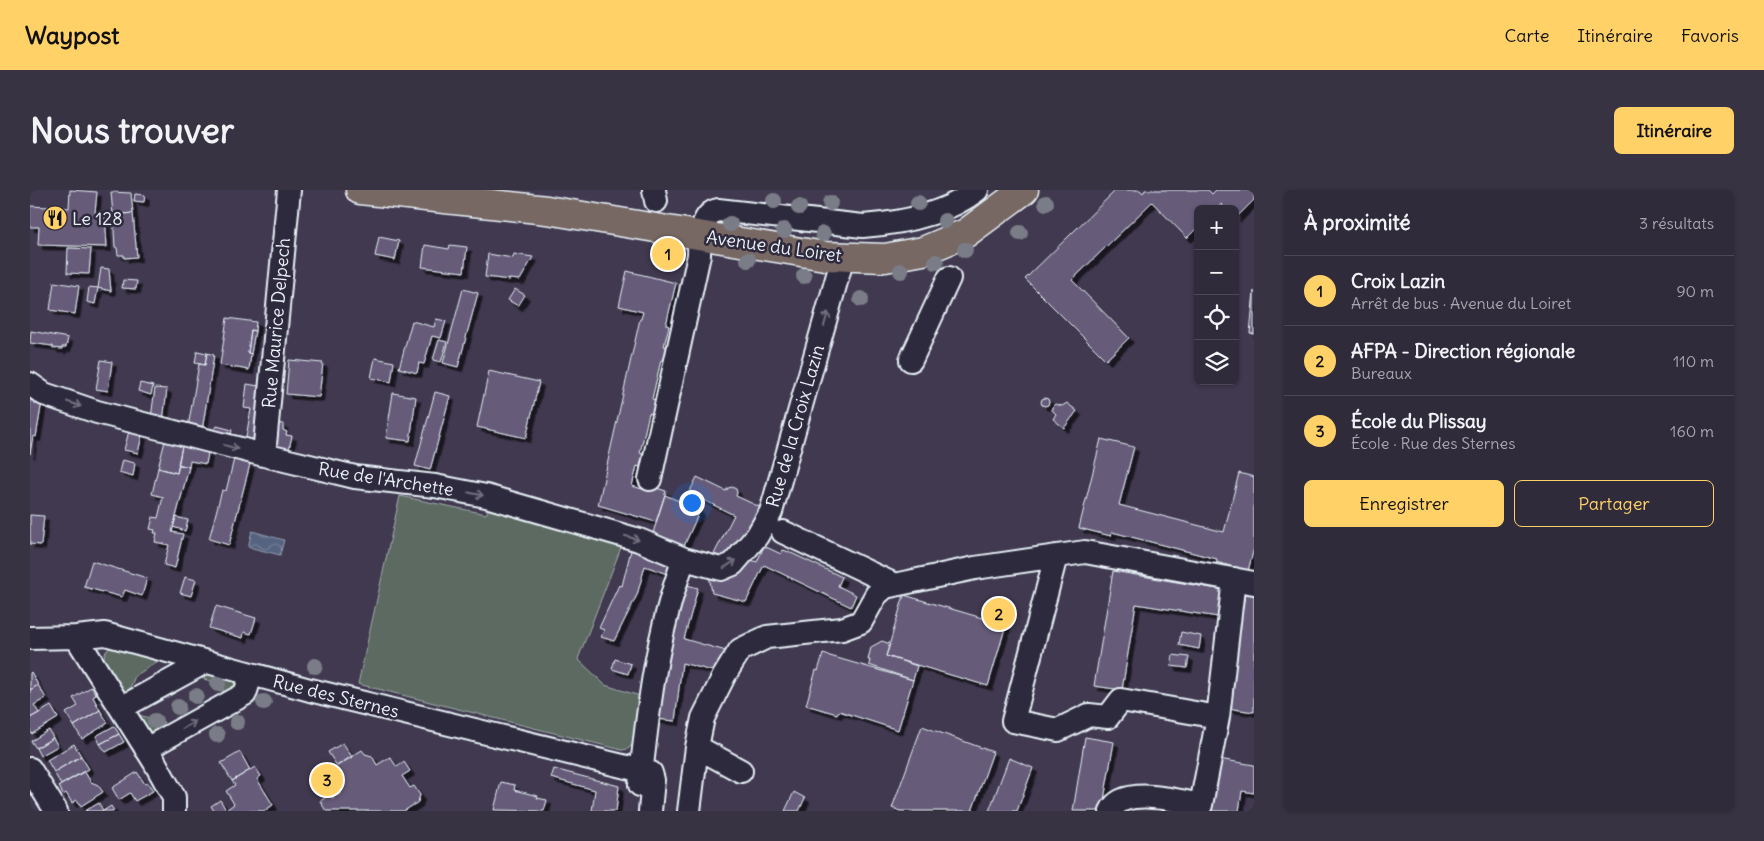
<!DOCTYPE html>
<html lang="fr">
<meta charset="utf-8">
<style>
body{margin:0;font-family:Delius,sans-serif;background:#383342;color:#f1f3f6}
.controls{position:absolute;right:15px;top:15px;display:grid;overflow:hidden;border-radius:8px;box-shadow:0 1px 4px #0004}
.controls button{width:45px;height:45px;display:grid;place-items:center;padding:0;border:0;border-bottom:1px solid #4b4755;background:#302b3b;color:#f1f3f6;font:25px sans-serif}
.you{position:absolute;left:661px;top:312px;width:18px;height:18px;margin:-12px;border:4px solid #fff;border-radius:50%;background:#1a73e8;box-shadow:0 0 0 8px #1a73e833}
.badge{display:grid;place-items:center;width:32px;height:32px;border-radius:50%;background:#ffd166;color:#111;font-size:16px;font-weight:700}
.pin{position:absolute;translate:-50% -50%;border:2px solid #fff;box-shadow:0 1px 5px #0006}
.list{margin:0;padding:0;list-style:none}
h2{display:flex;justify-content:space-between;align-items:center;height:65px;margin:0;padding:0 20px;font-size:21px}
h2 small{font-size:16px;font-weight:400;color:#a8a7af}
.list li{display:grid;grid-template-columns:32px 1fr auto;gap:15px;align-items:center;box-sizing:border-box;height:70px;padding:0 20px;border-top:1px solid #4b4755}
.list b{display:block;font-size:19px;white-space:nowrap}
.list p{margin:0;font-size:16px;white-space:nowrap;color:#a8a7af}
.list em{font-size:16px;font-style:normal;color:#a8a7af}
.actions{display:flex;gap:10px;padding:15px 20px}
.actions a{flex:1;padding:11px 0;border:1px solid #ffd166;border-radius:8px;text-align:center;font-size:18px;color:#ffd166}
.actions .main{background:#ffd166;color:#111}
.icon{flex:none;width:28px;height:28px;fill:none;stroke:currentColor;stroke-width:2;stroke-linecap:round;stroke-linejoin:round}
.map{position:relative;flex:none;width:1224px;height:621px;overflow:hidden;border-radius:8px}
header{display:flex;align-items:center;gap:30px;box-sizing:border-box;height:70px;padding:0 25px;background:#ffd166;color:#111}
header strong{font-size:24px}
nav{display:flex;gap:28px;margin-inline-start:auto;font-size:18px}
.intro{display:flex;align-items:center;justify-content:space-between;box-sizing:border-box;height:120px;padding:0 30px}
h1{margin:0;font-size:35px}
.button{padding:12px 22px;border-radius:8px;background:#ffd166;color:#111;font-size:18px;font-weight:700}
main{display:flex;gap:30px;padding:0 30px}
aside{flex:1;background:#302b3b;border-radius:8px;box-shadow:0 1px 4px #0004}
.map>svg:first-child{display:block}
.garden{fill:#5c6b62;stroke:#a2aead}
.water{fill:url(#water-waves);stroke:#919cb0}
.building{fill:#665c7a;stroke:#e8f1f8;filter:url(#shadow)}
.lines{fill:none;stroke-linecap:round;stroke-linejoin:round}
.minor-casing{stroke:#e8f1f8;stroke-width:26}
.major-casing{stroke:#e8f1f8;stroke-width:31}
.minor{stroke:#2f2a3d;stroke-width:22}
.major{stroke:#776864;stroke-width:28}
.tree{fill:#7a7d87}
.oneway{stroke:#70707e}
.labels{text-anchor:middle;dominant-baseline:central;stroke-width:5;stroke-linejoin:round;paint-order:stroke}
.poi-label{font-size:18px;fill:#e8f1f8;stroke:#2f2a3d;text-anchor:start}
.street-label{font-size:18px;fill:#e8f1f8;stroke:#2f2a3d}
</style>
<header>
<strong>Waypost</strong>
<nav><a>Carte</a><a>Itinéraire</a><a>Favoris</a></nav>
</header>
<div class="intro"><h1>Nous trouver</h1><a class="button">Itinéraire</a></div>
<main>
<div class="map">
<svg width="1224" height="621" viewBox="0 0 1224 621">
<defs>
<pattern id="water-waves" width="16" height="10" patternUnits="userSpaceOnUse" patternTransform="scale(1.25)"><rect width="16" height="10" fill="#576480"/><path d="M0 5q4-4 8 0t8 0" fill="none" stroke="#6f7b93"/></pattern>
<filter id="shadow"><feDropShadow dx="4.5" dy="4.5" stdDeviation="0" flood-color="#0009"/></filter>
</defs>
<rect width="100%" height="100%" fill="#40394f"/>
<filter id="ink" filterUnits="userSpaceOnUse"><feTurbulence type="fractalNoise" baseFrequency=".02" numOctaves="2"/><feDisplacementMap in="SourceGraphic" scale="10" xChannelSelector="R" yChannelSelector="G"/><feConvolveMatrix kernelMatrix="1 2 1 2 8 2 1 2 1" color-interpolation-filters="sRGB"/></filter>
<g filter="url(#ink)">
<path class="garden" d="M370,306L456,324L460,316L592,355L548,469L575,495L610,506L604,553L598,559L592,560L328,494Z
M83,456L130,470L105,486L98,503L94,504C85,490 61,466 83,456Z
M176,481L204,489L205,500L191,509L194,495L167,487Z
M109,525L134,532L129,544H120L107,526Z"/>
<path class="water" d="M222,341L254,350L250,365L218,357Z"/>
<path class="building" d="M40,0L67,2L65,23L75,24L77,57L8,55L9,37H0V16L39,18Z
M1086,0H1110L1113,3L1115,0H1178L1182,4L1186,0H1224V10L1206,28L1205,19H1196L1191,14L1187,19H1168V37L1157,48L1122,12L1042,90L1099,148L1076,170L995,89Z
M81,2L101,3L103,23L83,25Z
M105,4L115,5L114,12L104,11Z
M103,23L107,67L94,68V65H88L87,58L85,57L83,25Z
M349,47L369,51L365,70L345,66Z
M395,55L419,59L420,55L437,57L434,82L392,77Z
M38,58L61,59L59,84L37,83Z
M633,61L644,63L643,67L633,65Z
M458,64L483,68L484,64L503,67L490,90L479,89L480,90L455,87Z
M71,78L79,79L81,101L68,98Z
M597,81L646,93L636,135L639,136L634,156L638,157L634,171L631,170L622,209L625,210L622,224L619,223L610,263L613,264L610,277L607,276L602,296L619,301L620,296L636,301L626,332L568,315L610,129H611L613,122L589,116Z
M93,90L107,91L106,99L92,98Z
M24,92L49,96L45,124L20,120Z
M59,97L68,98L65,114L57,112Z
M433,99L448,103L428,177L413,173Z
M485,99L495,105L488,116L478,110Z
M1224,101V144L1220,143Z
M197,128L226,132L225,141L221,140L218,163L221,164L219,180L190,175Z
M406,129L416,131L411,148L402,146L394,174L389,173L387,183L369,178L382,131L404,137Z
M221,140L225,141L221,164L218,163Z
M1,141L38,148L36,157H32V159L23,158V156L0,153Z
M409,150L417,152L411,172L403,170Z
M167,161L177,163L175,175L165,173Z
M177,163L184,165L172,241L158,237L169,174L175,175Z
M345,168L364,172L361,192L341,188Z
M71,170L82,172L78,201L66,199Z
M259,170L293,173L289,207L256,204Z
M459,181L509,192L496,248L447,237Z
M110,193L123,196L121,205L108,201Z
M217,194L235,197L229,257L215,253L221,219L214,218Z
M125,198L137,199L133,231L121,228Z
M405,202L420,206L400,280L385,276Z
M363,203L386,207L380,251L356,248Z
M1011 212a4 4 0 1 1 8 0a4 4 0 1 1-8 0Z
M0,208L12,211L6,247L3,246L0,264Z
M1037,213L1047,221L1034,238L1023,229L1026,224L1022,220V217L1025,214L1032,216Z
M244,233L253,234V240L257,242L256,245L262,246L258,263L242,258Z
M187,236L202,240L200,249L183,242Z
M99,241L112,245L108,263L94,260Z
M1071,249L1104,257L1089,315L1194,342L1209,283L1224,287V358L1218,381L1186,372L1187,369L1082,342L1081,346L1049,338Z
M135,251L152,256L147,283L128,278Z
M152,256L178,263L176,274L160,271L159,277L148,274Z
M204,269L220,274L199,355L179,349L192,300L196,301Z
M92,270L105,273L103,286L89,282Z
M149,275L159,277L142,342L153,344L145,378L134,375L139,355L125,352L127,343H124L125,340L120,339L123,327L128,328L133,307L122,304L128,278L147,283Z
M667,287L696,301L698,298L702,297L706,299L707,303L706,306L732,318L713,350L692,372L682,368L704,325L659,303Z
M635,305L670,320L654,356L622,346Z
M0,325L14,326L11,355L0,354Z
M146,327L158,330L155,341L143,337Z
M734,356L751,364L753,360L759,362L812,387L808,396L826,405L821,417L734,375L716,412L682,403L679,385L688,384L704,387L707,382L711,383L718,369L727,372Z
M601,360L642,376L640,385L615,376L607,405L584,451L571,447L574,440L569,438L589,395L592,396Z
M62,371L117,388L112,406L95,400L92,407L54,397Z
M1083,381L1193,400L1188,427L1106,414L1092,500L1064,496Z
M155,387L166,390L161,406L150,403Z
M657,395L668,398L654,449L696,461L690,483L652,473L645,531L626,529L641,441Z
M1215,404L1224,405V522L1197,518Z
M874,405L976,435L958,496L856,466Z
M186,416L226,428L221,444L214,442L213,448L179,438Z
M1151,442L1171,446L1169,459L1149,455Z
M852,451L860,454L856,466L887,476L883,490L839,475L840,470H838L841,457Z
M793,464L883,490L868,540L809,521L807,524L776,515L786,480L788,481Z
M1143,465L1159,467L1157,478L1141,476Z
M585,469L601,474L598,484L582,479Z
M1,482L8,495L0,500V483Z
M8,495L16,508L4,515L9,523L0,528V500Z
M61,497L66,505L63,507L70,520L44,536L36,523L48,516L43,508Z
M21,516L28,528L2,544L0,541V528Z
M70,520L78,533L52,549L44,536Z
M84,536L89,544L70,554L66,546Z
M892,536L963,562L942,621H870L862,618Z
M19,540L23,548L6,558L1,551Z
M89,544L94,552L76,562L70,554Z
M1055,547L1084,552L1072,621H1043Z
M23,548L28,556L10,566L6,558Z
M313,553L322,567L307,576L298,562Z
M44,554L51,566L24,582L17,570Z
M332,560L335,564L342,566L347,575L360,567L367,577L374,572L380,581L372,586L380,598L384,596L390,605L388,612L374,621H296L290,611L300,605L302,608L310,604L305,596L297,594L292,585Z
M210,562L220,580L202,591L191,573Z
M51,566L59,579L31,595L24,582Z
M979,568L1003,578L987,621H959Z
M1189,569L1224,575V603L1212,601L1209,621H1180Z
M225,577L231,586L227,589L243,615L234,621H184L181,616L190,610L196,620L204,614L196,601L205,595L202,591Z
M524,579L589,596L586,621H562L565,600L521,588Z
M54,581L61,592L68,595L73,602L51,616L47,610L42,613L36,603L33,605L29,596Z
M107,582L115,594L118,593L123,601L105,611L100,603L89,610L82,598Z
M471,592L485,595L484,600L508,606L507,608L517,610L514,621L464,620Z
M764,602L775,608L769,621H755Z
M69,613L73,621L81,616L84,621H55Z"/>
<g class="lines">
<defs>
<path id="minor" d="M624,0L626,11
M881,170L919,88
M0,194L14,204L67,222L234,265L325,287L405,296L456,306L609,350L654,369L691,379L703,374L727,346L741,322L813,67
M234,265L259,0
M620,289L669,65C669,51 671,23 688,20L833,36C872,33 915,25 947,0
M753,342L865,395
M1026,366L983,531L1028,540L1059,525L1078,527L1091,510L1188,527
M46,447L124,571L144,607V621
M0,448L46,447L75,444L280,500L621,583L623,590L620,621
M91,518L175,472
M667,557L711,581
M116,559L215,504L221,485
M0,579L26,621
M610,595C618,518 627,442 654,369
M659,621L667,557L673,528L694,486L710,460L737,447L812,439L831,432L846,405L855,397L945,378L1055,362L1224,393
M1081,621C1093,595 1148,611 1171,615L1188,527L1204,389"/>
<path id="major" d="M330,0L517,20L795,66L855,68L893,61L936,43L994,0"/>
</defs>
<use href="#minor" class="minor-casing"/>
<use href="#major" class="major-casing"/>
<use href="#minor" class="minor"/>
<use href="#major" class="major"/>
</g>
<g class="tree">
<circle cx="744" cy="11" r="8"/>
<circle cx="800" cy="13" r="8"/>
<circle cx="888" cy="13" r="8"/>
<circle cx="1016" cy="13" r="8"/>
<circle cx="769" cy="17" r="8"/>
<circle cx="915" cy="31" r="8"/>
<circle cx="700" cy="34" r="8"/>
<circle cx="754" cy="40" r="8"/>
<circle cx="990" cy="43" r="8"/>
<circle cx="793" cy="44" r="8"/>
<circle cx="935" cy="60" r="8"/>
<circle cx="718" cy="70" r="8"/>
<circle cx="906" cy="72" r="8"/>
<circle cx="871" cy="81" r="8"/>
<circle cx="774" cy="86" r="8"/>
<circle cx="831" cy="109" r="8"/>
<circle cx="285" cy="476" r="8"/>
<circle cx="188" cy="494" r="8"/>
<circle cx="166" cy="506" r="8"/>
<circle cx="234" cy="512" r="8"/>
<circle cx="148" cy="517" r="8"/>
<circle cx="125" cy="531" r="8"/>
<circle cx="207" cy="532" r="8"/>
<circle cx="187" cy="545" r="8"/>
</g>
<defs><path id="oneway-shaft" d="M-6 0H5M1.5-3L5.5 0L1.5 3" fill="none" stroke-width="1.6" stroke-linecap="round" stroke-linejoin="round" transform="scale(1.25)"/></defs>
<g class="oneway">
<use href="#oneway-shaft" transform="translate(796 129) rotate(-74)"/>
<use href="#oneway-shaft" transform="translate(44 214) rotate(19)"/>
<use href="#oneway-shaft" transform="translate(201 257) rotate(15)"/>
<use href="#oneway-shaft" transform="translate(446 304) rotate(11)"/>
<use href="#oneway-shaft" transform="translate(602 348) rotate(17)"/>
<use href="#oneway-shaft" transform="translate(700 374) rotate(-33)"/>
<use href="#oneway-shaft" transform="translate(159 535) rotate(-30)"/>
</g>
</g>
<defs>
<symbol id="restaurant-disc" viewBox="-11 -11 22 22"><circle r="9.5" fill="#ffd166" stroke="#2f2a3d"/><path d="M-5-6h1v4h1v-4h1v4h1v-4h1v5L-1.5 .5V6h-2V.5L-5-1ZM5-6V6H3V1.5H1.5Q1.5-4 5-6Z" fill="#111"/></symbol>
</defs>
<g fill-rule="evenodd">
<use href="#restaurant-disc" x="11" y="14" width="28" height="28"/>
</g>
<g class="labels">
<g class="poi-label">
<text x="42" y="28">Le 128</text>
</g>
<g class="street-label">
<text transform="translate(744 56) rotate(8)">Avenue du Loiret</text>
<text transform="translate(246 133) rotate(-85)">Rue Maurice Delpech</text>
<text transform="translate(765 236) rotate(-74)">Rue de la Croix Lazin</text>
<text transform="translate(356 289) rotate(9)">Rue de l'Archette</text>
<text transform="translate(306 506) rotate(14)">Rue des Sternes</text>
</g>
</g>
</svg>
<div class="controls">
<button>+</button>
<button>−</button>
<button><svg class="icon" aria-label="locate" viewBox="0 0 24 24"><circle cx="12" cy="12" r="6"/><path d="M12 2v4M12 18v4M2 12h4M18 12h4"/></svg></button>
<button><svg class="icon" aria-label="layers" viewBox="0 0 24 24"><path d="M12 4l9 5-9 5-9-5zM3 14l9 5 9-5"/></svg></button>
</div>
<div class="you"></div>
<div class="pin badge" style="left:638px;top:64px">1</div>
<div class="pin badge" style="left:969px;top:424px">2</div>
<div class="pin badge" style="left:297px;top:590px">3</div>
</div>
<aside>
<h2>À proximité<small>3 résultats</small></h2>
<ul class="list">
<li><span class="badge">1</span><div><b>Croix Lazin</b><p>Arrêt de bus · Avenue du Loiret</p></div><em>90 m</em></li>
<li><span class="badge">2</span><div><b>AFPA - Direction régionale</b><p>Bureaux</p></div><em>110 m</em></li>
<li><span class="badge">3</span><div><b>École du Plissay</b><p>École · Rue des Sternes</p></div><em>160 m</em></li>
</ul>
<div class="actions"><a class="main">Enregistrer</a><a>Partager</a></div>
</aside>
</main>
